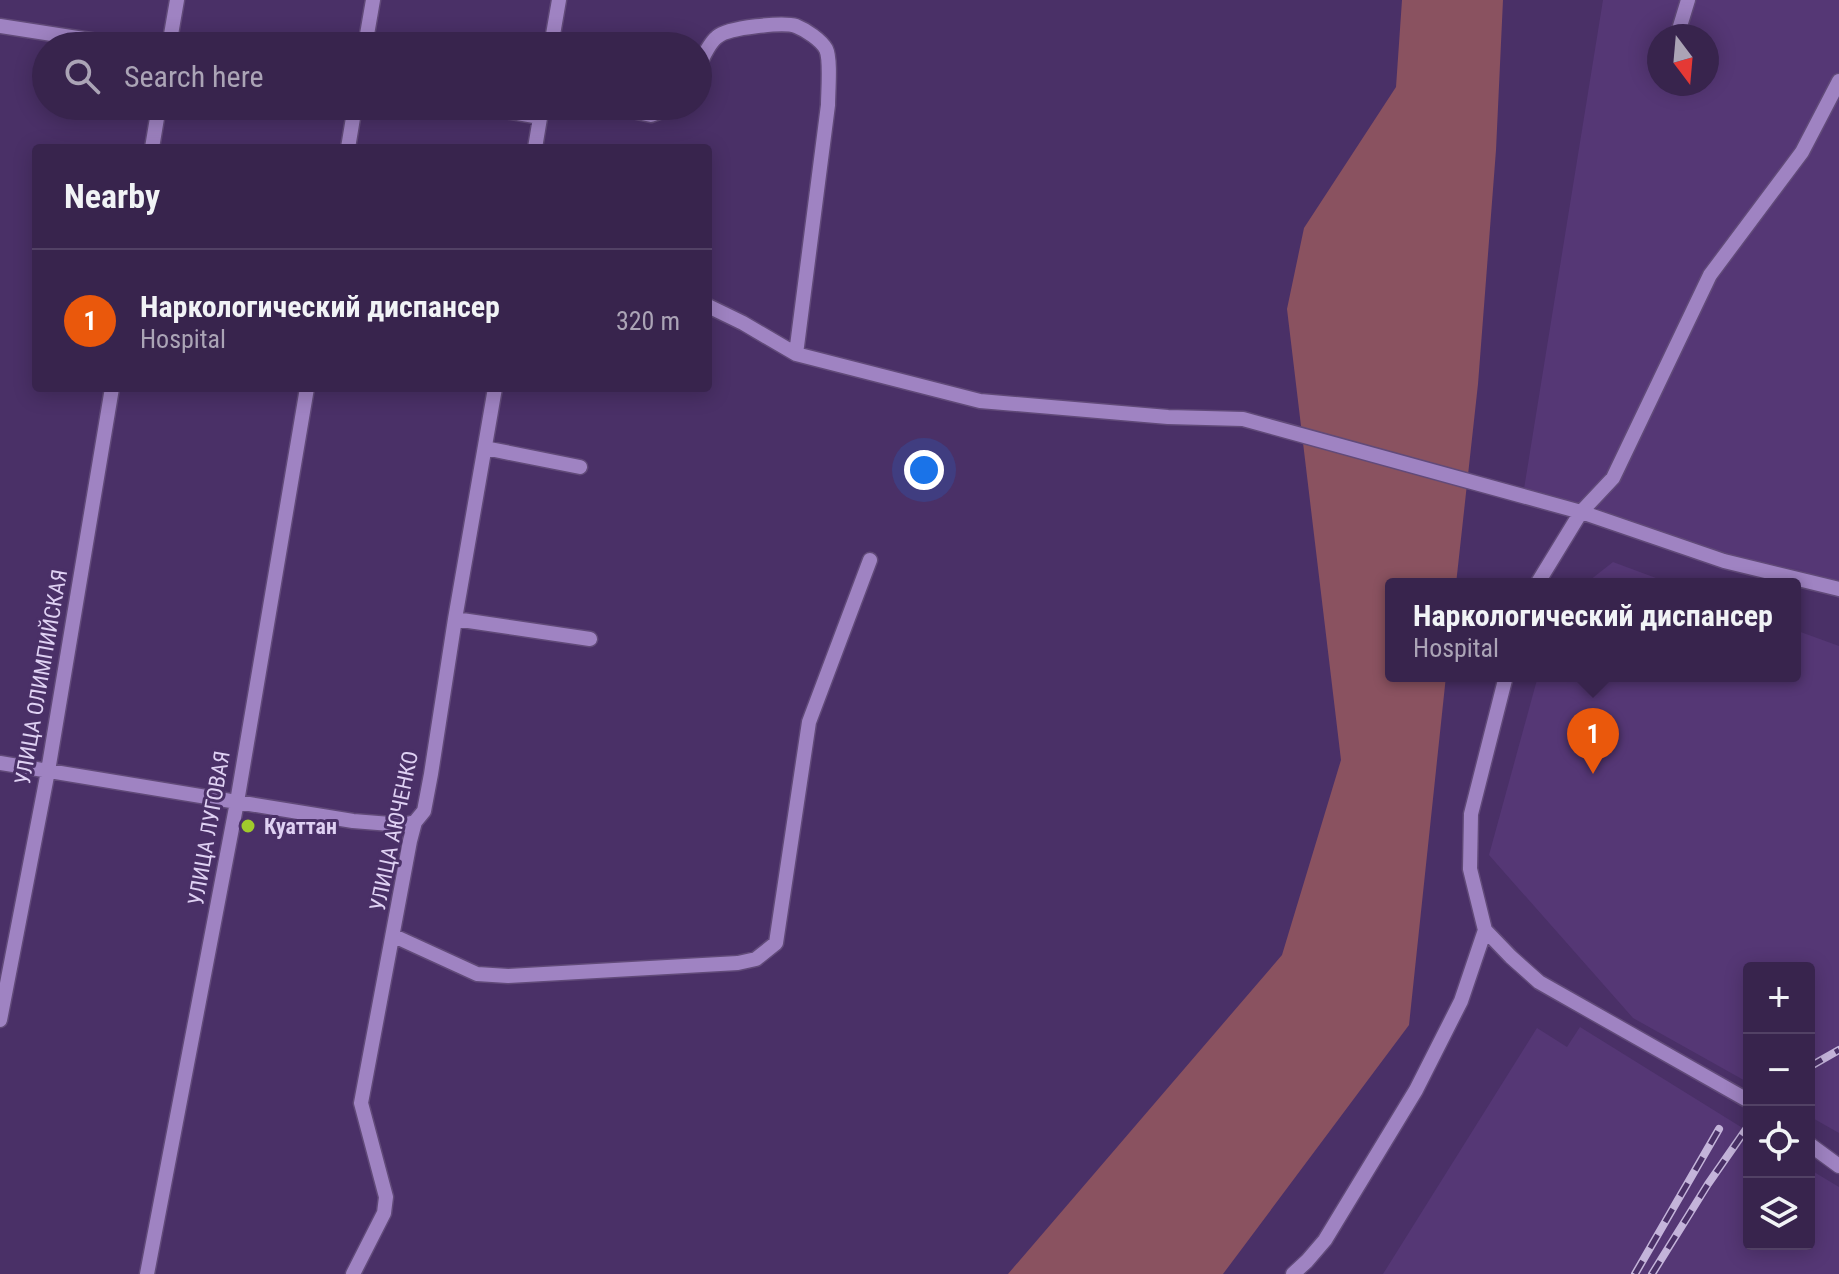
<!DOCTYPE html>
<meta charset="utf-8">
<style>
body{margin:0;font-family:"Roboto Condensed",sans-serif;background:#3f2c54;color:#f1f3f6}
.controls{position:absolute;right:24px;bottom:24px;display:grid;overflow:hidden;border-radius:8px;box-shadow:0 4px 20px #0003}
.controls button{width:72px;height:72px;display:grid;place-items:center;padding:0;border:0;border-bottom:2px solid #524165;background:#38244d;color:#f1f3f6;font:40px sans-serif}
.compass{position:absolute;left:1647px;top:24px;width:72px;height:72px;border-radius:50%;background:#38244d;box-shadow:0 4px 20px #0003;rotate:164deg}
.you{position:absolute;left:924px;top:470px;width:28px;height:28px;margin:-20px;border:6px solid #fff;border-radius:50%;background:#1a73e8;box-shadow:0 0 0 12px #1a73e833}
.badge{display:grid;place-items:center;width:52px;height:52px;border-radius:50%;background:#ea580c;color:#fff;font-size:26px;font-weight:700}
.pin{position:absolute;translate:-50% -66px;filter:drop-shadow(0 2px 4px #0008)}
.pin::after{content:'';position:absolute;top:42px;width:28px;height:24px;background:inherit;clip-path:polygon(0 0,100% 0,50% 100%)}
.popup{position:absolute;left:1385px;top:578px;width:416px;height:104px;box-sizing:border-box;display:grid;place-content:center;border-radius:8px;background:#38244d;filter:drop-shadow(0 2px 6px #0005);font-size:26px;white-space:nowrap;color:#aba4b6}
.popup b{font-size:30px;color:#f1f3f6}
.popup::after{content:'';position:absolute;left:50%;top:100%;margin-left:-16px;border:16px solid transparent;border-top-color:#38244d}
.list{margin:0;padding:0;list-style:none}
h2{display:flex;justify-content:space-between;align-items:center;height:104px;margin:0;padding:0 32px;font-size:34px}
h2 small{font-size:26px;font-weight:400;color:#aba4b6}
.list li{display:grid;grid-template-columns:52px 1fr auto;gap:24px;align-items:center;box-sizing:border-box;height:144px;padding:0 32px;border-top:2px solid #524165}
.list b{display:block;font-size:30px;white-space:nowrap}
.list p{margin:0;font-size:26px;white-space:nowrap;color:#aba4b6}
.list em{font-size:26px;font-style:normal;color:#aba4b6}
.icon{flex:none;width:44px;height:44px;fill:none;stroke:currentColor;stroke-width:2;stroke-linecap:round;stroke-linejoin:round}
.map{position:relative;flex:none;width:1839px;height:1274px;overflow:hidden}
.search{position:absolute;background:#38244d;box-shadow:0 4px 20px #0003;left:32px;top:32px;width:680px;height:88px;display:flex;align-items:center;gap:20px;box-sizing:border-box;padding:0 28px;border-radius:44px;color:#aba4b6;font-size:30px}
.panel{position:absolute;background:#38244d;box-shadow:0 4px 20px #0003;left:32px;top:144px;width:680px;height:248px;border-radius:8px}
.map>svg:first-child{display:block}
.built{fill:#553775;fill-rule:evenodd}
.green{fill:#8a5260}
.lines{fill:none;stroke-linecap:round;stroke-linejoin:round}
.minor-casing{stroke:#614a79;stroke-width:17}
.minor{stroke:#9f83c2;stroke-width:14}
.rail-casing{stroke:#c4b4da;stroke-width:8}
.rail{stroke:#4a3067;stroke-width:5;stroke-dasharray:15;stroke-linecap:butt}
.poi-dot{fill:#a0ca2c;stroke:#4a3067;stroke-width:3}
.labels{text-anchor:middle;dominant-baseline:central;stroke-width:6;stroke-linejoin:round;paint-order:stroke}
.street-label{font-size:22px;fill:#dfd1f3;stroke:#4a3067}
.poi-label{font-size:22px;font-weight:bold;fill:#dfd1f3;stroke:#4a3067;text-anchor:start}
</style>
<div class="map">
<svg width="1839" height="1274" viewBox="0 0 1839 1274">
<rect width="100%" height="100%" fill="#4a3067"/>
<path class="built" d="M1603,0H1839V598L1524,489ZM1659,36H1707V84H1659Z
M1613,562L1672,584H1585Z
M1795,630L1839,646V1133L1809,1116V968H1749V1083L1633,1018L1489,855L1538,676H1795Z
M1580,1027L1749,1132V1244H1809V1169L1839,1187V1274H1383L1537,1028L1567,1047Z"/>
<path class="green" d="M1402,0H1503L1496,150L1478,384L1456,584H1391V676H1446L1409,1025L1223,1274H1008L1282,955L1341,760L1287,309L1304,228L1396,87Z"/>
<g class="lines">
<defs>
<path id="minor" d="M0,26L129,46
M1677,36L1688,0
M169,46L177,0
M365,46L373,0
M551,46L559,0
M698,68C702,59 709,43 717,37C728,27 784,22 796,26C806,30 821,40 826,49C831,59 828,92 828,105L796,354
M476,106L540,117
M610,106L651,115L675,106
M152,148L159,106
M348,148L355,106
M535,148L542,106
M708,306L743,323L796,354L980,401L1168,417L1243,419L1581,512L1613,478L1710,275L1802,152L1839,81
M485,448L580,467
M1537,584L1581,512L1724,561L1839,589
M455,619L590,639
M1506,676L1471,814L1470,869L1485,930L1511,957L1539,982L1749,1101
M0,763L353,821L403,825L415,822
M394,936L477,974L508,976L738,963L756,959L776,943L809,722L870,560
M0,1020L48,771L112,388
M1809,1144L1839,1166
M147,1274L237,802L307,388
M353,1274L384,1213L386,1197L361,1103L410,841L415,822L424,811L431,774L455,619L495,388
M1293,1274L1307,1261L1325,1240L1416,1090L1461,1001L1485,930"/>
</defs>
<use href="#minor" class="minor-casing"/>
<use href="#minor" class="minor"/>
<defs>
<path id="rail" d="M1809,1067L1839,1050
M1635,1274L1719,1129
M1652,1274L1708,1184L1749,1125"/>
</defs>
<use href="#rail" class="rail-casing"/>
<use href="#rail" class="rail"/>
</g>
<circle class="poi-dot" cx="248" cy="826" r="8"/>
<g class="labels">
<g class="street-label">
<text transform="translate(41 677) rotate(-80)">УЛИЦА ОЛИМПИЙСКАЯ</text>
<text transform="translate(209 828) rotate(-80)">УЛИЦА ЛУГОВАЯ</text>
<text transform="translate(394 831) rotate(-78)">УЛИЦА АЮЧЕНКО</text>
</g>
<g class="poi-label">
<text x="264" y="826">Куаттан</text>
</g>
</g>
</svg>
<div class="controls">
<button>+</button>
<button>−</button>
<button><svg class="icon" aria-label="locate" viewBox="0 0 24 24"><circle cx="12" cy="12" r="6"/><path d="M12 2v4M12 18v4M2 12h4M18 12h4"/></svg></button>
<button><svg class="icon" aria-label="layers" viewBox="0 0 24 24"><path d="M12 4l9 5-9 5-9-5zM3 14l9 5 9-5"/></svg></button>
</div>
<svg class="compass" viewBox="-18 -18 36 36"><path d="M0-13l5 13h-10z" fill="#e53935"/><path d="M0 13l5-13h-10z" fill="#aba4b6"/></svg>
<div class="you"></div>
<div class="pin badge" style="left:1593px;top:774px">1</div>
<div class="popup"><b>Наркологический диспансер</b>Hospital</div>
<div class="search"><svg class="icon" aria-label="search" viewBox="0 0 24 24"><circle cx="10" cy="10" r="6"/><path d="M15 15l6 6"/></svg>Search here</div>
<section class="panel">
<h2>Nearby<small></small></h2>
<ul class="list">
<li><span class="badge">1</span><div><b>Наркологический диспансер</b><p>Hospital</p></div><em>320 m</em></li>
</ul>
</section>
</div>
